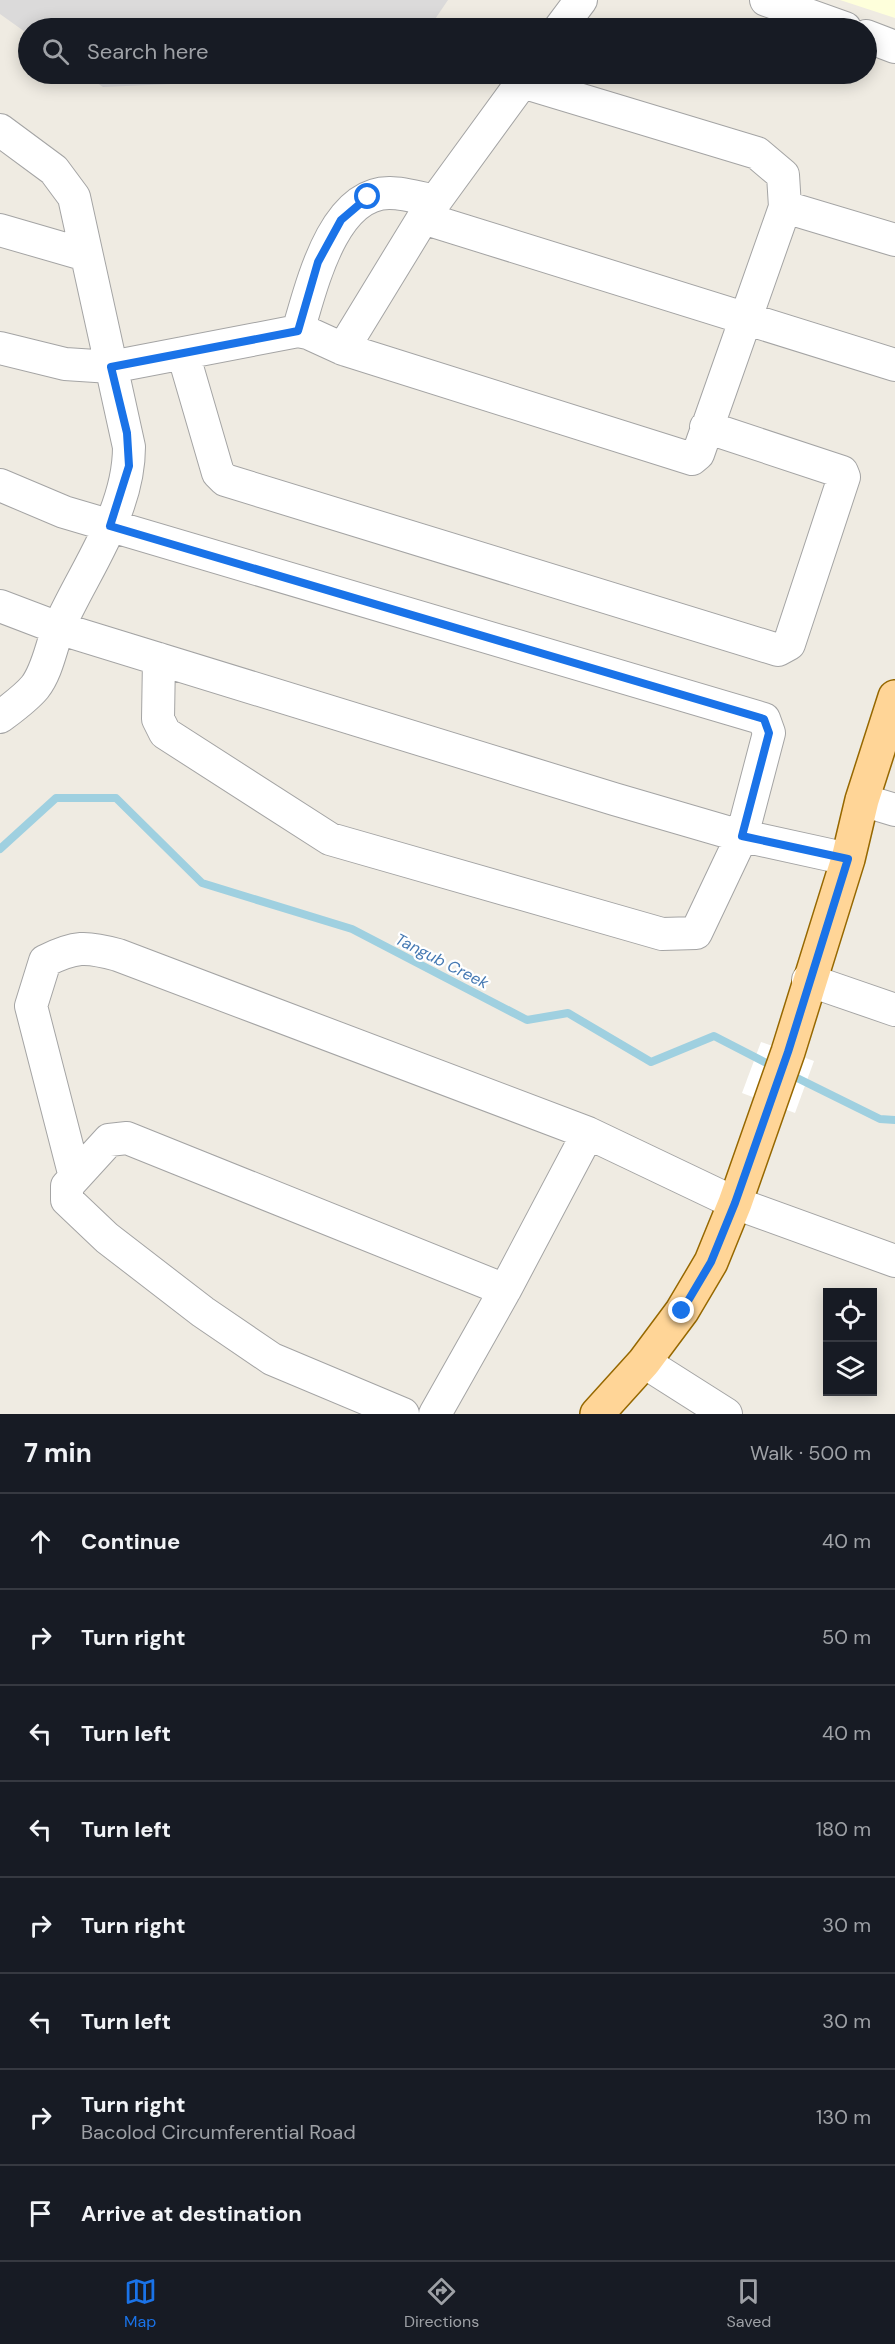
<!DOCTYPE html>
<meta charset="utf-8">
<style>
body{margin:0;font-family:"DM Sans",sans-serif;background:#20242c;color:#f1f3f6}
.controls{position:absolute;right:18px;bottom:18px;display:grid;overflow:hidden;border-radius:0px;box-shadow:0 3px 15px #0003}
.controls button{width:54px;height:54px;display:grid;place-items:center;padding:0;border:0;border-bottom:2px solid #363941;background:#171b24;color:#f1f3f6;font:30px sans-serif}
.stop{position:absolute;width:18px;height:18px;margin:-14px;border:4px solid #1a73e8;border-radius:50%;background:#fff}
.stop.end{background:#1a73e8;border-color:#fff;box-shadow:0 2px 6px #0008}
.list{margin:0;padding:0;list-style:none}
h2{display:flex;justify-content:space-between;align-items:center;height:78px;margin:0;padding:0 24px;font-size:26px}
h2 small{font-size:20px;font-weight:400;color:#9ea1a6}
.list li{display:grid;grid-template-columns:39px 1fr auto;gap:18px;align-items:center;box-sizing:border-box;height:96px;padding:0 24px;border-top:2px solid #363941}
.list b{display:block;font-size:22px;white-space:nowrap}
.list p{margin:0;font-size:20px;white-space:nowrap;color:#9ea1a6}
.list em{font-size:20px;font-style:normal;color:#9ea1a6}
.icon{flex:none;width:33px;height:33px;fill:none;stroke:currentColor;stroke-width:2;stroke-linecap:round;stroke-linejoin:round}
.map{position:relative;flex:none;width:895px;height:1414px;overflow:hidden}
.search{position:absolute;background:#171b24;box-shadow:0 3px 15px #0003;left:18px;right:18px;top:18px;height:66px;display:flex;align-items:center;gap:15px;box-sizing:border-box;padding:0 21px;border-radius:33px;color:#9ea1a6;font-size:22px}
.sheet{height:846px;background:#171b24}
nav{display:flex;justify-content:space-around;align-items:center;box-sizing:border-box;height:84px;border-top:2px solid #363941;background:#171b24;font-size:16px;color:#9ea1a6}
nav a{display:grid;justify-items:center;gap:3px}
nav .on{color:#1a73e8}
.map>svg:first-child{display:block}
.residential{fill:#dbdada}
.education{fill:#feffdb}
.pier{fill:#fff}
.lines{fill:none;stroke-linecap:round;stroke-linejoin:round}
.stream{stroke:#9fd0e0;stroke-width:8}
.minor-casing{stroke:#a4a4a4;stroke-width:34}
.primary-casing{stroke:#966800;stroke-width:36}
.minor{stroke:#fff;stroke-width:32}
.primary{stroke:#ffd597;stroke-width:33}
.route{stroke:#1a73e8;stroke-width:8}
.labels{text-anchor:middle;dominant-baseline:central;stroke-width:4.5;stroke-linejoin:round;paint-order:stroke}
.water-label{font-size:16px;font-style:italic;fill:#4478b2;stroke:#fff}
</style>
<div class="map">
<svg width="895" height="1414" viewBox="0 0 895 1414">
<rect width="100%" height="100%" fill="#efebe2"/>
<path class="residential" d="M0,0H448L429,28H28V34L0,14Z
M84,74H399L103,87Z"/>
<path class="education" d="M840,0H895V18Z"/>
<path class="pier" d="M761,1042L814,1061L795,1113L742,1093Z"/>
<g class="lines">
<path class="stream" d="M0,849L56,798H116L202,883L352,929L527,1020L568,1013L651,1062L714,1036L774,1067
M787,1073L880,1119L895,1120"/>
<defs>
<path id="minor" d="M766,0L845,28
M560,28L581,0
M866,36L895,47
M528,74L423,218L895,365
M522,82L757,153L783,175L785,207
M0,130L54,170L74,197L129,447C129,512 85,569 59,627C51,646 48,670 35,687C26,698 12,708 0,717
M0,230L86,255
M298,331C311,289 332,192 390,193C404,193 421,198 435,201
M0,348L65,364L111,367L298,331L308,333L343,349L423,218
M343,349L692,459L698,454L785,207L895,240
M183,353L218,473L225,480L778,650L789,644L844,477L842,472L706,427
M0,485L64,512L764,719L769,733L742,836L696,933L662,934L330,839L165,733L158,719L159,659
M0,606L58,628L614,799L734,834L848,859
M862,800L895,810
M808,980L895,1010
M75,1177L31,1006L45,961C75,946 86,946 118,955L588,1133L735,1203L895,1261
M644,1362L726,1414
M403,1414L272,1359L203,1312L107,1238L67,1200V1186L109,1140L127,1138L505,1290
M435,1414L505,1290L588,1133"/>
<path id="primary" d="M597,1414L644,1362L682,1311L711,1262L735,1203L788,1052L848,859L862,800L895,697"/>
</defs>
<use href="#minor" class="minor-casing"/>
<use href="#primary" class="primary-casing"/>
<use href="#minor" class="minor"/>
<use href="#primary" class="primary"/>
</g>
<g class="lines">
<path class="route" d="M368,197L341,220L318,262L298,331L111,367L127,433L129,466L110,526L764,719L769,733L742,836L848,859L788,1052L735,1203L711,1262L682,1311"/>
</g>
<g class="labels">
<g class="water-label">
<text transform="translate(442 961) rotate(27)">Tangub Creek</text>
</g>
</g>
</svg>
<div class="controls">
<button><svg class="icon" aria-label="locate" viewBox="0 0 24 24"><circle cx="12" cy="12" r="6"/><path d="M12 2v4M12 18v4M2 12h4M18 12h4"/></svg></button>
<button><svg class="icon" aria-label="layers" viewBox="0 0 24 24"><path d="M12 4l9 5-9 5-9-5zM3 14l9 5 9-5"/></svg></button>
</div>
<div class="stop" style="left:368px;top:197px"></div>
<div class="stop end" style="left:682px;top:1311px"></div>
<div class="search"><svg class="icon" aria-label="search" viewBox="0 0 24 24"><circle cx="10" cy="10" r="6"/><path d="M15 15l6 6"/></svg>Search here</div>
</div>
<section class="sheet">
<h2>7 min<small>Walk · 500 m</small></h2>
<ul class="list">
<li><svg class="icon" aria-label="ahead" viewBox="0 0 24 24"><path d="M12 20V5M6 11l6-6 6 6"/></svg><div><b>Continue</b></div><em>40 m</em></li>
<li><svg class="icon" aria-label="right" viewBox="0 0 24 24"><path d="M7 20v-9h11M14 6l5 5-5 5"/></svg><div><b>Turn right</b></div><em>50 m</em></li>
<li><svg class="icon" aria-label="left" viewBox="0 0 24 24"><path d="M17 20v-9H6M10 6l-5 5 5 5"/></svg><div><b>Turn left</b></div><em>40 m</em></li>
<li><svg class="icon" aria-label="left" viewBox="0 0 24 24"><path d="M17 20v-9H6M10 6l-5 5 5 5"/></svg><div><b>Turn left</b></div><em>180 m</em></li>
<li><svg class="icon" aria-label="right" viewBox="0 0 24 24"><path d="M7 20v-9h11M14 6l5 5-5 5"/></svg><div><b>Turn right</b></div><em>30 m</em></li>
<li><svg class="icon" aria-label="left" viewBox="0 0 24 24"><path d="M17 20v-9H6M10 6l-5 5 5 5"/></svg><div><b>Turn left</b></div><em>30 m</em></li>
<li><svg class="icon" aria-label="right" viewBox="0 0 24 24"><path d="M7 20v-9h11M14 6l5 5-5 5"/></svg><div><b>Turn right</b><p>Bacolod Circumferential Road</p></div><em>130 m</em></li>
<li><svg class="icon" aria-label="arrive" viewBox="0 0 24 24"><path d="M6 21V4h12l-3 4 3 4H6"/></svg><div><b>Arrive at destination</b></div></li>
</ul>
</section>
<nav>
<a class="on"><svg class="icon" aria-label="map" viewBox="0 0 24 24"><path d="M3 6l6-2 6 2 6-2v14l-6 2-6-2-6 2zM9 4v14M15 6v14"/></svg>Map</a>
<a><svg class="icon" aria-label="directions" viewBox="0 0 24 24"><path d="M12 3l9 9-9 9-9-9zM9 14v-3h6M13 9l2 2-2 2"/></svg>Directions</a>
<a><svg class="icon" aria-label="saved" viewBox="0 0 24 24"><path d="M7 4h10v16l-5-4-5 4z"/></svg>Saved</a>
</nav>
